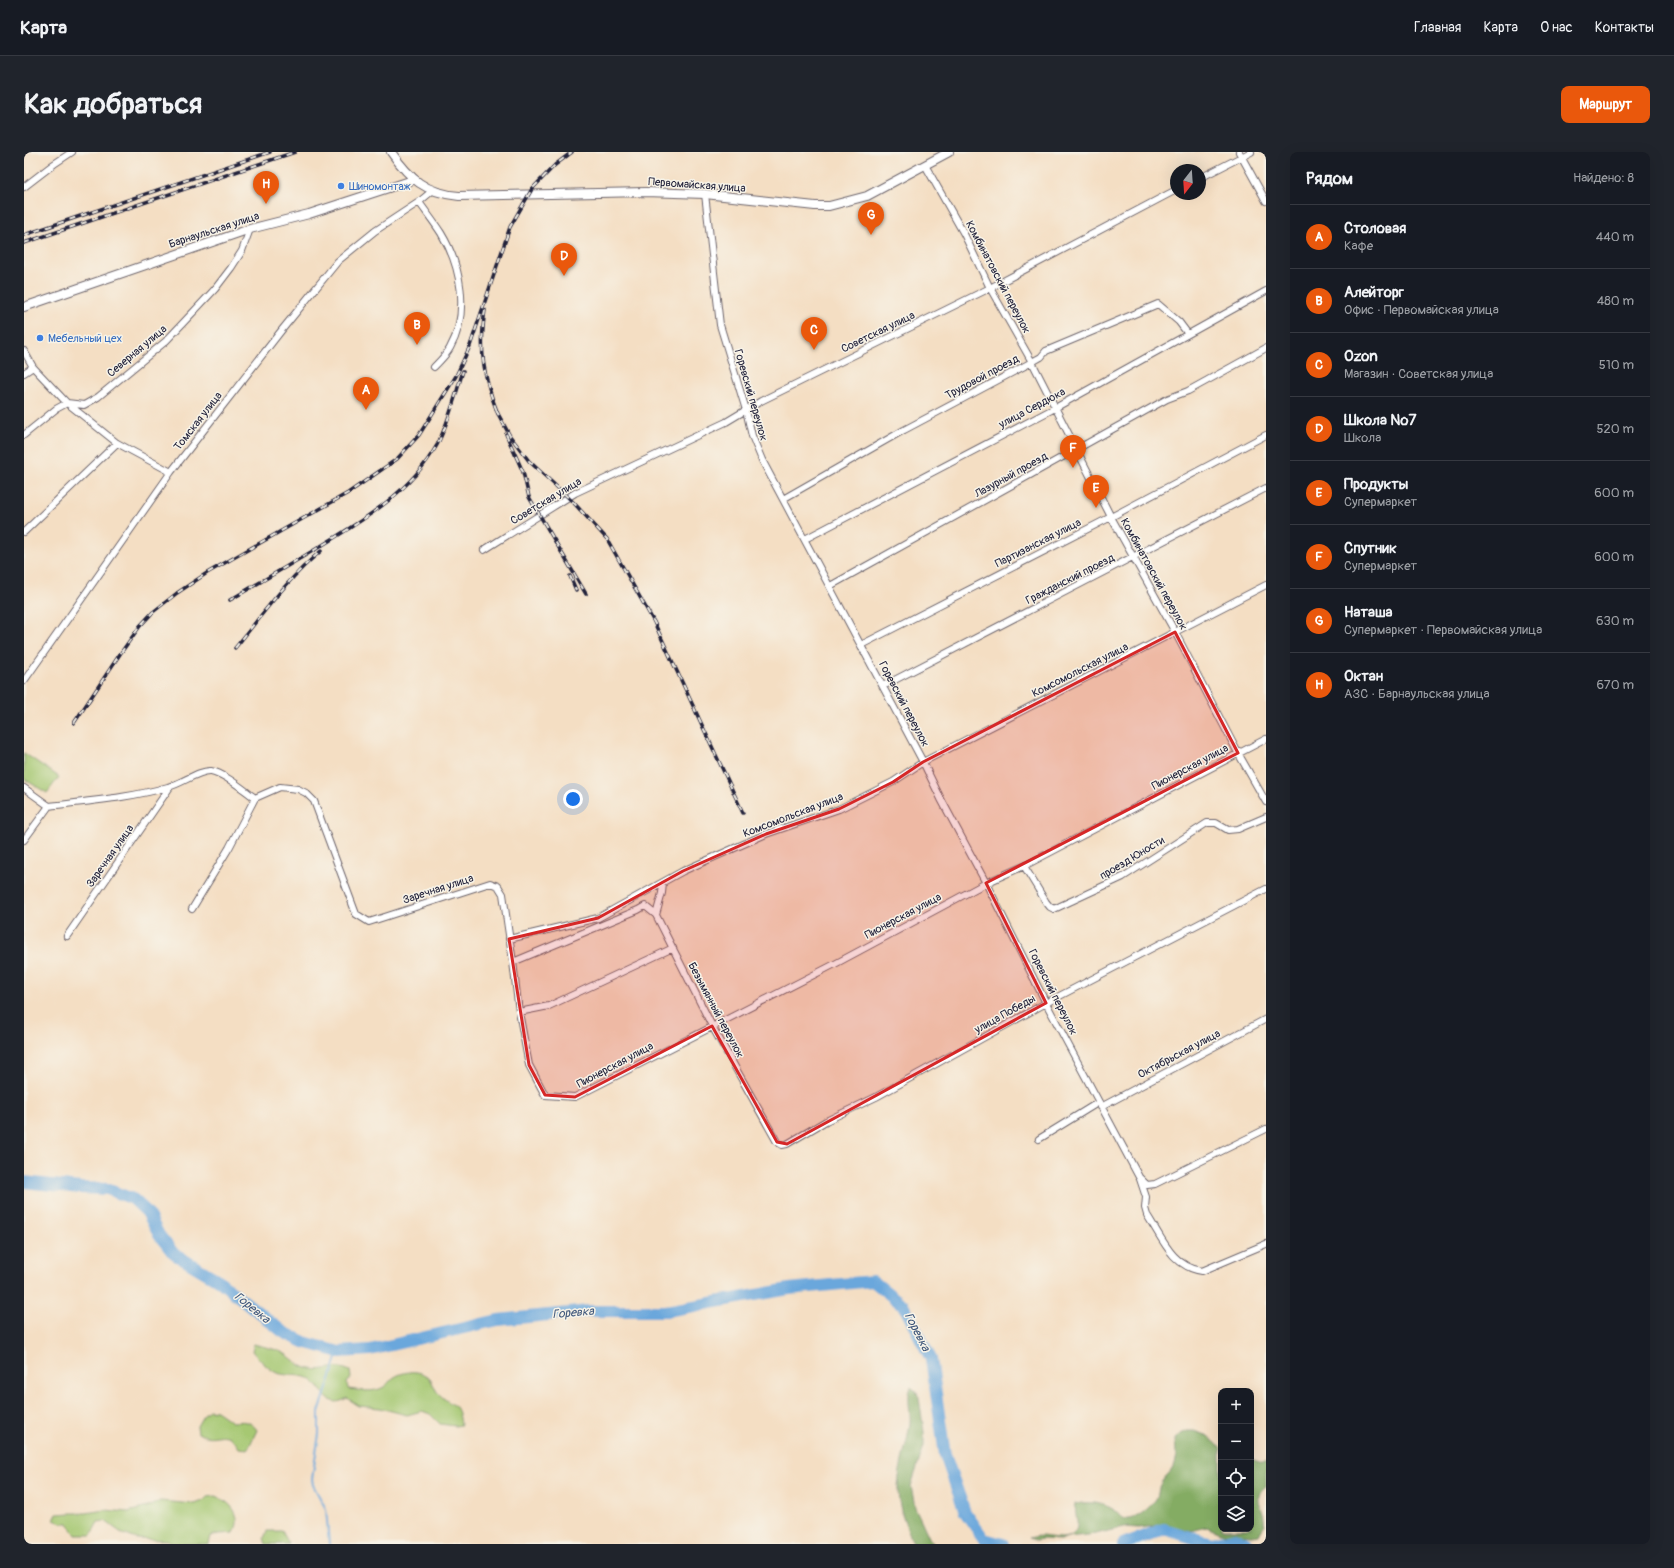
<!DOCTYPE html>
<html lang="ru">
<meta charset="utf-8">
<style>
body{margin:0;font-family:Pangolin,sans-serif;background:#20242c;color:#f1f3f6}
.controls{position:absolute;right:12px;bottom:12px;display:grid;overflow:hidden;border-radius:8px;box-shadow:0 4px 16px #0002}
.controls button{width:36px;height:36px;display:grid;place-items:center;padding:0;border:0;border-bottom:1px solid #363941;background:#171b24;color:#f1f3f6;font:20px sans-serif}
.compass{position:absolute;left:1146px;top:12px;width:36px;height:36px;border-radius:50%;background:#171b24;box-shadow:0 4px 16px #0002;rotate:197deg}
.you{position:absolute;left:549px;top:647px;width:14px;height:14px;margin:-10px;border:3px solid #fff;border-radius:50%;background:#1a73e8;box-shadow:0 0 0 6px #1a73e833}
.badge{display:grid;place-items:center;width:26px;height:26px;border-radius:50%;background:#ea580c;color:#fff;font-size:13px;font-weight:700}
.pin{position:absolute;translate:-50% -33px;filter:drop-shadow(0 1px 2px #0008)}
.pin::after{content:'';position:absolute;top:21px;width:14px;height:12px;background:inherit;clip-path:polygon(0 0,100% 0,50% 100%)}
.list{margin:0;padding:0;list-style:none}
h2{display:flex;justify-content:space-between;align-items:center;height:52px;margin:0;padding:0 16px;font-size:17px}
h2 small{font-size:13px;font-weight:400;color:#9ea1a6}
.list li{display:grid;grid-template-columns:26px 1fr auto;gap:12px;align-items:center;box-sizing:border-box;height:64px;padding:0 16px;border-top:1px solid #363941}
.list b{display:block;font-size:15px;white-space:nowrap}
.list p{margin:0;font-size:13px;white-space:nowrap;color:#9ea1a6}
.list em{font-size:13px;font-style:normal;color:#9ea1a6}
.icon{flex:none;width:22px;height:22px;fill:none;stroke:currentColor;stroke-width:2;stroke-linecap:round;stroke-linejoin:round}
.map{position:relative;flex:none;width:1242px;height:1392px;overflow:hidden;border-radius:8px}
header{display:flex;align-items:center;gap:24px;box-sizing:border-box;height:56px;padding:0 20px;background:#171b24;border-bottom:1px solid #363941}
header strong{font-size:19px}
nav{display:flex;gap:22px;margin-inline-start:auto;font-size:14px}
.intro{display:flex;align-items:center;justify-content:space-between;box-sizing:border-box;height:96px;padding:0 24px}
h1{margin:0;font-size:28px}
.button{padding:10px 18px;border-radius:8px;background:#ea580c;color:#fff;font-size:14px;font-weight:700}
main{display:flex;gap:24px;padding:0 24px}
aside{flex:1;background:#171b24;border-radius:8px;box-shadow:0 4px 16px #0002}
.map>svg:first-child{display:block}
.green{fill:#a6c872;stroke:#647556}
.forest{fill:#84ac64;stroke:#536750}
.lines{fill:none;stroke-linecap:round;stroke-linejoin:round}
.stream{stroke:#6ba7dc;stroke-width:2}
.river{stroke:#6ba7dc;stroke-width:12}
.street-casing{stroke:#6c646b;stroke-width:8}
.secondary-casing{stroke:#6c646b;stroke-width:10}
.street{stroke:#fff;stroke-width:6}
.secondary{stroke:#fff;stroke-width:8}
.rail-casing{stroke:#22223b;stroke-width:3.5}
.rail{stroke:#f7f3e8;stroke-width:2;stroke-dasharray:6;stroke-linecap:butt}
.marked{fill:#d62828;fill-opacity:0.2;stroke:#d62828;stroke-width:3;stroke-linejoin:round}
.shop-dot{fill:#3f7fe0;stroke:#f7f3e8;stroke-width:1.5}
.labels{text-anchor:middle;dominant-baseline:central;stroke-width:3;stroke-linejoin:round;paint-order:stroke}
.street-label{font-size:11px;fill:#22223b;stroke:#f7f3e8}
.shop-label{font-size:11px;fill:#366cbe;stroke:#f7f3e8;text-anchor:start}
.water-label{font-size:12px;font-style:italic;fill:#3f577b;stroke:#f7f3e8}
</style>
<header>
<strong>Карта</strong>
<nav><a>Главная</a><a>Карта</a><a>О нас</a><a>Контакты</a></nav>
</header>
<div class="intro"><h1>Как добраться</h1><a class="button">Маршрут</a></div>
<main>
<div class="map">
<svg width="1242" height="1392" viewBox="0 0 1242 1392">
<rect width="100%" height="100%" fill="#f7f3e8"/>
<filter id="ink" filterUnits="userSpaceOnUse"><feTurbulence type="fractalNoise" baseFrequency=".025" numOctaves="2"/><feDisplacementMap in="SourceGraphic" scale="8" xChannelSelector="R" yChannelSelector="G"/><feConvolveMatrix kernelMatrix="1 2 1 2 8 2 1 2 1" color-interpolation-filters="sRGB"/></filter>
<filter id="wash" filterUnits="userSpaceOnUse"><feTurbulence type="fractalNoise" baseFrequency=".012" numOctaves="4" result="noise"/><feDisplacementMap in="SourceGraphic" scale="16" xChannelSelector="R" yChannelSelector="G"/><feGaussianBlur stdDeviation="0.9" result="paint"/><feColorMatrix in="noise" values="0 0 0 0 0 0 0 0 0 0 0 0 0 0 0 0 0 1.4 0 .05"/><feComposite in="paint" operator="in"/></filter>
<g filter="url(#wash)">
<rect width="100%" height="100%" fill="#f4dec3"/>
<path class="green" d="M0,601L35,625L23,641L0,627Z
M230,1192C240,1195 254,1197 263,1203C270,1208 277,1216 287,1217C303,1220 310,1211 326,1219L327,1226L323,1231L324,1237C334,1238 348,1241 358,1236C363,1234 365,1229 369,1226C377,1220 393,1217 401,1223C409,1227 409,1236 415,1242C430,1257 434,1248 437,1273L431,1274L416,1272L406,1262L398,1259L383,1263L356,1256L335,1254L323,1246C318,1249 313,1251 308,1249C300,1246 296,1235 289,1229C279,1221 265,1225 253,1221C245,1218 233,1205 228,1199Z
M185,1258L192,1259L208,1270C219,1269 226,1268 233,1278L224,1297L215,1296C201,1272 193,1292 174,1281L173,1274L180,1262Z
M191,1344C207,1350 219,1363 210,1381L195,1382L187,1384L185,1392H151L143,1388L113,1387L99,1382L81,1369L74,1370L67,1383H52L44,1371H37L30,1368L33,1362L47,1361H62L81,1358L104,1360L124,1355L136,1349L171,1352L179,1349L183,1345Z
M243,1379H258L265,1392H242L240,1386Z"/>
<path class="forest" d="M887,1235L892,1239L895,1246L900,1280V1294L887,1334L891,1355L908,1392H889C883,1374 873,1355 874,1335C875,1314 883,1293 886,1271C887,1259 882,1245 887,1235Z
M1163,1279H1170L1184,1284L1197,1296V1377H1227V1307L1238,1311L1242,1309V1334C1226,1346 1242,1357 1240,1370C1240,1375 1237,1379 1235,1383L1228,1384L1197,1381L1183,1375L1167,1379L1138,1373L1115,1376L1100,1375L1072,1382L1044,1385L1036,1388L1018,1387L1012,1388L1005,1386C1009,1385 1013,1384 1018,1384C1028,1385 1051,1391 1053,1374C1054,1367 1050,1362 1052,1352C1065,1349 1082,1351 1093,1360C1096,1362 1097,1366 1102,1367C1112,1369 1129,1353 1133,1345C1135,1340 1134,1335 1137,1331C1143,1321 1149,1321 1151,1308C1153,1301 1151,1294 1151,1287L1157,1282Z"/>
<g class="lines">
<path class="stream" d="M305,1392L302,1357L289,1333L288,1327L295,1282V1260L315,1200"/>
<path class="river" d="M0,1030L56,1036L83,1037L109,1047L123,1060L135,1083L150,1102L194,1128L259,1180L280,1190L315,1200L346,1198L474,1168L565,1159H642L765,1137L849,1129L880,1154L907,1207L921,1303L941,1360L960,1387L979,1392
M1099,1392L1140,1377L1176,1388L1190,1391L1211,1385L1224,1392"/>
</g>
</g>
<g filter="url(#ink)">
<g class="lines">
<defs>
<path id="street" d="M1215,0L1242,49
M901,13L940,82L966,136L1008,210L1087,365L1151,480L1214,601L1242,650
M1176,26L1227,0
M0,35L30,12L48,0
M408,39L395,50C402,60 410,70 417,81C437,114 446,160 426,196C423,202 416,209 410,215
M681,42L696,173L722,258L728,284L738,308L899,610L917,647L962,731L1022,851L1115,1025L1123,1033L1131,1032L1242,977
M0,199L9,215L43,251L93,291L147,320
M0,221L9,215
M0,283L32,257L43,251L60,253L74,245L142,189L191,137L207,116L218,99L226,77
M759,347L880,278L1008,210L1017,205L1022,199L1134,152L1155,170L1164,182
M0,380L93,291
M781,387L1031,256L1242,139
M460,398L551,341L702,270L737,249L966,136L1152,38
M806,434L1143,247L1164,239L1242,196
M837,493L1087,365L1242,283
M0,529L147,320L257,179L314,109L351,79L395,50
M859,534L1242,336
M0,636L25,654C65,649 106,646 144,635C157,632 175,618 187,619C200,621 220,638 231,646
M0,688L25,654
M1000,714L1022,750L1026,755L1030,757L1099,725L1183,671H1192L1204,678L1214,677L1242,665
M639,731L638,741L632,763L688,874L753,990L758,993L763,992L802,969L852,945L1022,851L1242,737
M168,757L205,696L231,646L256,635L274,637L282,641L290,649L332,762L345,770L466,731L474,734L479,742L489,810L495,860L505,913L521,943L551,945L809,813L962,731L1000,714L1242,587
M43,784L146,635
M485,787L574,766L659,719L742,682L815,657L869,630L899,610L1242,433
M489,810L614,758L621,754L632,763
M495,860L525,854L649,796
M1077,955L1242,867
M1015,987L1075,950
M1116,1027L1122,1045L1121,1056L1123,1063C1138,1086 1148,1115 1178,1119L1242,1092"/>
<path id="secondary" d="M367,0C386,27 401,41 435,44L622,40L681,42L791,54H805L843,44L925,0
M0,155L226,77L285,62L389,28"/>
</defs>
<use href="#street" class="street-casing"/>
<use href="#secondary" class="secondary-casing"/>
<use href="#street" class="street"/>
<use href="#secondary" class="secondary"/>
<defs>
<path id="rail" d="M0,83L246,0
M0,91L271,0
M461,158C455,199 459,224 474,262
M472,258L486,284L505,309L549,350L583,387L630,470L719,661
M482,282L499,320L505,345L562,442
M546,424L552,438
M206,448C235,431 263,414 292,397C338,369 386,341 413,293C425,270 431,244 439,219
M211,496C238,463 264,426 297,399
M50,571L96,502L116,474L129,460L153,441L183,421L324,341L373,307L395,283L432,224L446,194L486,75L508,37L531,13L548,0"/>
</defs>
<use href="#rail" class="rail-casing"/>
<use href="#rail" class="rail"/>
</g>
</g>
<path class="marked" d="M1151,480L1214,601L962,731L1022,851L763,992L753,990L688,874L551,945L521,943L505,913L485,787L574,766L659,719L742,682L815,657L869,630L899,610Z"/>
<g class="shop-dot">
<circle cx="317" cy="34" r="4"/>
<circle cx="16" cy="186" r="4"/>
</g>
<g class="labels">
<g class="street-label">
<text transform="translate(673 33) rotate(4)">Первомайская улица</text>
<text transform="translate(190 78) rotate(-18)">Барнаульская улица</text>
<text transform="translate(974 125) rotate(62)">Комбинатовский переулок</text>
<text transform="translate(854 180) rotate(-26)">Советская улица</text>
<text transform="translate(113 199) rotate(-40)">Северная улица</text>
<text transform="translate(958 225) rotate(-28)">Трудовой проезд</text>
<text transform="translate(727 243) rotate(74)">Горевский переулок</text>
<text transform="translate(1008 256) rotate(-28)">улица Сердюка</text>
<text transform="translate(174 269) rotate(-52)">Томская улица</text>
<text transform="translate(987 323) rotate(-29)">Лазурный проезд</text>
<text transform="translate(522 349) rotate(-31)">Советская улица</text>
<text transform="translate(1014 391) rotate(-27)">Партизанская улица</text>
<text transform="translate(1130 422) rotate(61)">Комбинатовский переулок</text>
<text transform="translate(1046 427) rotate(-27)">Гражданский проезд</text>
<text transform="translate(1056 518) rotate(-27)">Комсомольская улица</text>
<text transform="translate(880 552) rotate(62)">Горевский переулок</text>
<text transform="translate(1166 615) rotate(-28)">Пионерская улица</text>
<text transform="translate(769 663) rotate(-21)">Комсомольская улица</text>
<text transform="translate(86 704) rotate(-55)">Заречная улица</text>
<text transform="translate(1108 706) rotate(-31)">проезд Юности</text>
<text transform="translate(414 737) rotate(-18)">Заречная улица</text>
<text transform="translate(879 764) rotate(-28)">Пионерская улица</text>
<text transform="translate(1029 840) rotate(63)">Горевский переулок</text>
<text transform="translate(692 858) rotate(62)">Безымянный переулок</text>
<text transform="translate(981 862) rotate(-29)">улица Победы</text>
<text transform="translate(1155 902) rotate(-28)">Октябрьская улица</text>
<text transform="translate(591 913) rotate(-28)">Пионерская улица</text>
</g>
<g class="shop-label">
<text x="325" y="34">Шиномонтаж</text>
<text x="24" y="186">Мебельный цех</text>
</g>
<g class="water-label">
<text transform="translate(228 1156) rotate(39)">Горевка</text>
<text transform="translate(549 1161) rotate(-5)">Горевка</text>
<text transform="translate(893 1180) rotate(63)">Горевка</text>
</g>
</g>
</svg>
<div class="controls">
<button>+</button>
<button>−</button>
<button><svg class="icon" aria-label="locate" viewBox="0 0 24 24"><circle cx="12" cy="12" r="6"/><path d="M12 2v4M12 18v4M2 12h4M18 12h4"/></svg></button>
<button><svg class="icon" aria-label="layers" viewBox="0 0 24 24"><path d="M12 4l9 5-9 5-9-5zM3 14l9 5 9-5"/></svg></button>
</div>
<svg class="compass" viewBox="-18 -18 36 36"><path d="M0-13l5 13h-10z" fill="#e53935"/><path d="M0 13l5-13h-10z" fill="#9ea1a6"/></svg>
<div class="you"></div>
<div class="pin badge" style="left:342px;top:258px">A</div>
<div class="pin badge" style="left:393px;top:193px">B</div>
<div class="pin badge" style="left:790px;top:198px">C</div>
<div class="pin badge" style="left:540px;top:124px">D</div>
<div class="pin badge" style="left:1072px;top:356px">E</div>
<div class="pin badge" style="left:1049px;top:316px">F</div>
<div class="pin badge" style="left:847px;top:83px">G</div>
<div class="pin badge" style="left:242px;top:52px">H</div>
</div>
<aside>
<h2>Рядом<small>Найдено: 8</small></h2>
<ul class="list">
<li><span class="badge">A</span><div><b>Столовая</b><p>Кафе</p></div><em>440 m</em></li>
<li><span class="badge">B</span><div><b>Алейторг</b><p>Офис · Первомайская улица</p></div><em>480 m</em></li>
<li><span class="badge">C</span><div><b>Ozon</b><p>Магазин · Советская улица</p></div><em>510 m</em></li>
<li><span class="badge">D</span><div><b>Школа №7</b><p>Школа</p></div><em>520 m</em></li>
<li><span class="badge">E</span><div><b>Продукты</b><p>Супермаркет</p></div><em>600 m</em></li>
<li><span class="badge">F</span><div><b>Спутник</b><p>Супермаркет</p></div><em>600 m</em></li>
<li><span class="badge">G</span><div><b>Наташа</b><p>Супермаркет · Первомайская улица</p></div><em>630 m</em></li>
<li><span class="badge">H</span><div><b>Октан</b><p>АЗС · Барнаульская улица</p></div><em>670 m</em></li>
</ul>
</aside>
</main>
